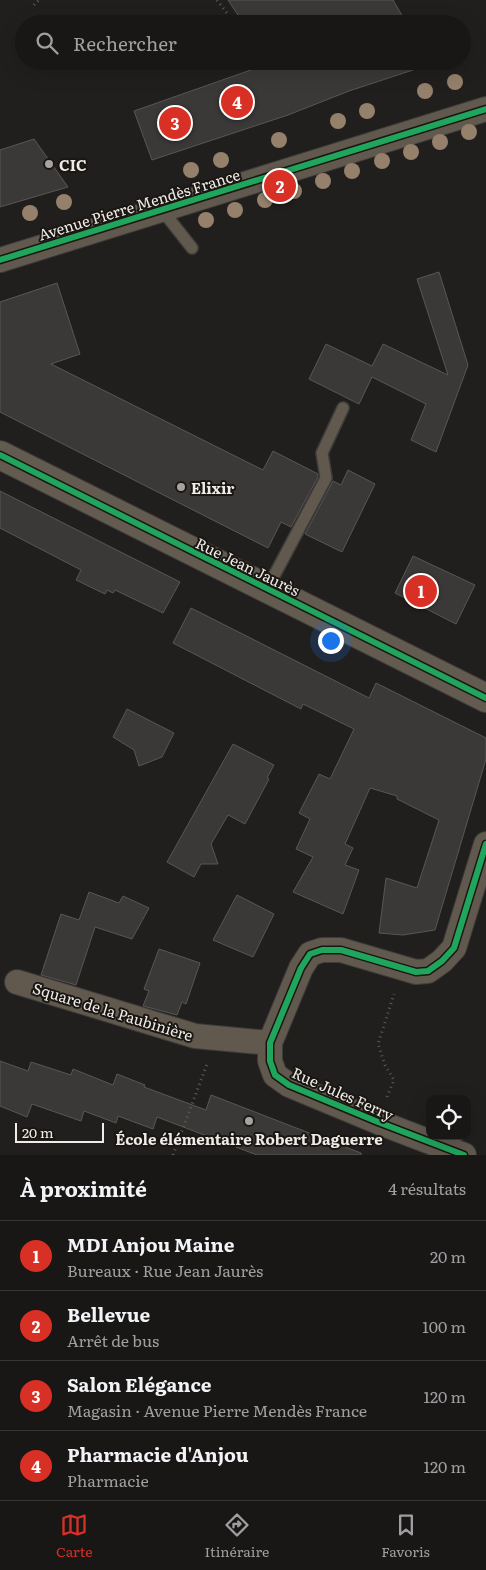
<!DOCTYPE html>
<html lang="fr">
<meta charset="utf-8">
<style>
body{margin:0;font-family:Literata,serif;background:#262423;color:#f1f3f6}
.controls{position:absolute;right:15px;bottom:15px;display:grid;overflow:hidden;border-radius:10px;box-shadow:0 5px 20px #0002}
.controls button{width:45px;height:45px;display:grid;place-items:center;padding:0;border:0;border-bottom:1px solid #373635;background:#191716;color:#f1f3f6;font:25px sans-serif}
.scale{position:absolute;left:15px;bottom:12px;width:89px;box-sizing:border-box;padding-left:5px;border:2px solid #eeebe8;border-top:0;font-size:14px;line-height:18px;white-space:nowrap;color:#eeebe8;-webkit-text-stroke:4px #1a1612;paint-order:stroke}
.you{position:absolute;left:330px;top:640px;width:18px;height:18px;margin:-12px;border:4px solid #fff;border-radius:50%;background:#1a73e8;box-shadow:0 0 0 8px #1a73e833}
.badge{display:grid;place-items:center;width:32px;height:32px;border-radius:50%;background:#d93025;color:#fff;font-size:16px;font-weight:700}
.pin{position:absolute;translate:-50% -50%;border:2px solid #fff;box-shadow:0 1px 5px #0006}
.list{margin:0;padding:0;list-style:none}
h2{display:flex;justify-content:space-between;align-items:center;height:65px;margin:0;padding:0 20px;font-size:21px}
h2 small{font-size:16px;font-weight:400;color:#9f9fa1}
.list li{display:grid;grid-template-columns:32px 1fr auto;gap:15px;align-items:center;box-sizing:border-box;height:70px;padding:0 20px;border-top:1px solid #373635}
.list b{display:block;font-size:19px;white-space:nowrap}
.list p{margin:0;font-size:16px;white-space:nowrap;color:#9f9fa1}
.list em{font-size:16px;font-style:normal;color:#9f9fa1}
.icon{flex:none;width:28px;height:28px;fill:none;stroke:currentColor;stroke-width:2;stroke-linecap:round;stroke-linejoin:round}
.map{position:relative;flex:none;width:486px;height:1155px;overflow:hidden}
.search{position:absolute;background:#191716;box-shadow:0 5px 20px #0002;left:15px;right:15px;top:15px;height:55px;display:flex;align-items:center;gap:12px;box-sizing:border-box;padding:0 18px;border-radius:28px;color:#9f9fa1;font-size:19px}
.sheet{height:345px;background:#191716}
nav{display:flex;justify-content:space-around;align-items:center;box-sizing:border-box;height:70px;border-top:1px solid #373635;background:#191716;font-size:14px;color:#9f9fa1}
nav a{display:grid;justify-items:center;gap:2px}
nav .on{color:#d93025}
.map>svg:first-child{display:block}
.building{fill:#3b3937;stroke:#595755}
.lines{fill:none;stroke-linecap:round;stroke-linejoin:round}
.service-casing{stroke:#3d3c3a;stroke-width:14}
.minor-casing{stroke:#3d3c3a;stroke-width:26}
.secondary-casing{stroke:#3d3c3a;stroke-width:30}
.path{stroke:#615b55;stroke-width:3;stroke-dasharray:1 4;stroke-linecap:butt}
.service{stroke:#61584e;stroke-width:11}
.minor{stroke:#61584e;stroke-width:24}
.secondary{stroke:#635a50;stroke-width:28}
.cycleway-casing{stroke:#1a1612;stroke-width:9}
.cycleway{stroke:#20a55d;stroke-width:6}
.tree{fill:#94806b}
.poi-dot{fill:#a6a4a1;stroke:#1a1612;stroke-width:2}
.labels{text-anchor:middle;dominant-baseline:central;stroke-width:4;stroke-linejoin:round;paint-order:stroke}
.poi-label{font-size:15px;font-weight:bold;fill:#eeebe8;stroke:#1a1612;text-anchor:start}
.street-label{font-size:15px;fill:#eeebe8;stroke:#1a1612}
</style>
<div class="map">
<svg width="486" height="1155" viewBox="0 0 486 1155">
<rect width="100%" height="100%" fill="#211f1d"/>
<path class="building" d="M228,0H393L407,24H244Z
M266,61H417L413,70L349,91L288,115L152,160L134,111L268,64Z
M34,139L68,187L0,207V150Z
M439,272L468,365L436,452L411,440L426,404L372,377L359,404L309,379L326,344L372,366L383,344L448,375L417,279Z
M57,283L80,354L51,364L263,470L273,451L318,474V477L291,527L281,522L268,548L0,412V302Z
M348,470L375,484L342,552L305,534L333,481L341,485Z
M0,491L180,582L163,613L115,590L113,593L107,590L105,594L76,580L81,570L0,528Z
M413,556L475,585L456,624L395,593Z
M191,608L369,698L376,683L486,738V759L435,930L403,935L379,933L386,878L417,888L439,820L397,799V796L370,788L345,844L353,848L345,865L359,870L343,914L293,892L313,857L296,849L310,819L299,813L319,774L330,779L354,729L303,704L301,709L173,643Z
M127,709L174,733L162,757L139,766L134,750L113,737Z
M233,744L274,765L267,778L269,779L245,824L228,815L211,844L218,864H201L194,877L167,862Z
M89,892L119,903L123,896L149,908L132,939L95,927L76,985L41,975L61,914L79,920Z
M237,895L274,914L253,957L213,940Z
M159,949L200,963L186,1004L182,1002L177,1015L143,1006L149,991L144,989Z
M0,1061L28,1071L31,1062L71,1075L73,1069L113,1085L117,1074L145,1085L144,1087L206,1110L211,1095L361,1153V1155H257L157,1117L153,1129L118,1116L116,1123L84,1111L81,1121L32,1104L27,1117L0,1106Z"/>
<g class="lines">
<defs>
<path id="service" d="M162,210L192,248
M267,589L326,478L322,453L343,408"/>
<path id="minor" d="M0,260L486,109
M17,982L195,1036L270,1043
M464,1155L378,1122L289,1085L275,1075L270,1061V1043L301,968L310,954L322,950H341L416,972L428,971L442,961L454,948L486,844"/>
<path id="secondary" d="M0,455L486,698"/>
</defs>
<use href="#service" class="service-casing"/>
<use href="#minor" class="minor-casing"/>
<use href="#secondary" class="secondary-casing"/>
<path class="path" d="M217,0L235,24
M34,5L39,0
M257,61V68
M387,1097L394,1080L385,1065L378,1044L394,994
M173,1155L207,1064"/>
<use href="#service" class="service"/>
<use href="#minor" class="minor"/>
<use href="#secondary" class="secondary"/>
<defs>
<path id="cycleway" d="M0,260L486,109
M0,455L486,698
M464,1155L378,1122L289,1085L275,1075L270,1061V1043L301,968L310,954L322,950H341L416,972L428,971L442,961L454,948L486,844"/>
</defs>
<use href="#cycleway" class="cycleway-casing"/>
<use href="#cycleway" class="cycleway"/>
</g>
<g class="tree">
<circle cx="455" cy="82" r="8"/>
<circle cx="425" cy="91" r="8"/>
<circle cx="367" cy="111" r="8"/>
<circle cx="338" cy="121" r="8"/>
<circle cx="469" cy="132" r="8"/>
<circle cx="279" cy="140" r="8"/>
<circle cx="440" cy="142" r="8"/>
<circle cx="411" cy="152" r="8"/>
<circle cx="221" cy="160" r="8"/>
<circle cx="382" cy="161" r="8"/>
<circle cx="191" cy="170" r="8"/>
<circle cx="352" cy="171" r="8"/>
<circle cx="323" cy="181" r="8"/>
<circle cx="294" cy="191" r="8"/>
<circle cx="265" cy="200" r="8"/>
<circle cx="64" cy="202" r="8"/>
<circle cx="235" cy="210" r="8"/>
<circle cx="30" cy="213" r="8"/>
<circle cx="206" cy="220" r="8"/>
</g>
<g class="poi-dot">
<circle cx="49" cy="164" r="5"/>
<circle cx="181" cy="487" r="5"/>
<circle cx="249" cy="1121" r="5"/>
</g>
<g class="labels">
<g class="poi-label">
<text x="59" y="164">CIC</text>
<text x="191" y="487">Elixir</text>
<text x="249" y="1138" text-anchor="middle">École élémentaire Robert Daguerre</text>
</g>
<g class="street-label">
<text transform="translate(139 204) rotate(-17)">Avenue Pierre Mendès France</text>
<text transform="translate(248 566) rotate(26)">Rue Jean Jaurès</text>
<text transform="translate(113 1011) rotate(17)">Square de la Paubinière</text>
<text transform="translate(343 1093) rotate(24)">Rue Jules Ferry</text>
</g>
</g>
</svg>
<div class="controls">
<button><svg class="icon" aria-label="locate" viewBox="0 0 24 24"><circle cx="12" cy="12" r="6"/><path d="M12 2v4M12 18v4M2 12h4M18 12h4"/></svg></button>
</div>
<div class="scale">20 m</div>
<div class="you"></div>
<div class="pin badge" style="left:421px;top:591px">1</div>
<div class="pin badge" style="left:280px;top:186px">2</div>
<div class="pin badge" style="left:175px;top:123px">3</div>
<div class="pin badge" style="left:237px;top:102px">4</div>
<div class="search"><svg class="icon" aria-label="search" viewBox="0 0 24 24"><circle cx="10" cy="10" r="6"/><path d="M15 15l6 6"/></svg>Rechercher</div>
</div>
<section class="sheet">
<h2>À proximité<small>4 résultats</small></h2>
<ul class="list">
<li><span class="badge">1</span><div><b>MDI Anjou Maine</b><p>Bureaux · Rue Jean Jaurès</p></div><em>20 m</em></li>
<li><span class="badge">2</span><div><b>Bellevue</b><p>Arrêt de bus</p></div><em>100 m</em></li>
<li><span class="badge">3</span><div><b>Salon Elégance</b><p>Magasin · Avenue Pierre Mendès France</p></div><em>120 m</em></li>
<li><span class="badge">4</span><div><b>Pharmacie d'Anjou</b><p>Pharmacie</p></div><em>120 m</em></li>
</ul>
</section>
<nav>
<a class="on"><svg class="icon" aria-label="map" viewBox="0 0 24 24"><path d="M3 6l6-2 6 2 6-2v14l-6 2-6-2-6 2zM9 4v14M15 6v14"/></svg>Carte</a>
<a><svg class="icon" aria-label="directions" viewBox="0 0 24 24"><path d="M12 3l9 9-9 9-9-9zM9 14v-3h6M13 9l2 2-2 2"/></svg>Itinéraire</a>
<a><svg class="icon" aria-label="saved" viewBox="0 0 24 24"><path d="M7 4h10v16l-5-4-5 4z"/></svg>Favoris</a>
</nav>
